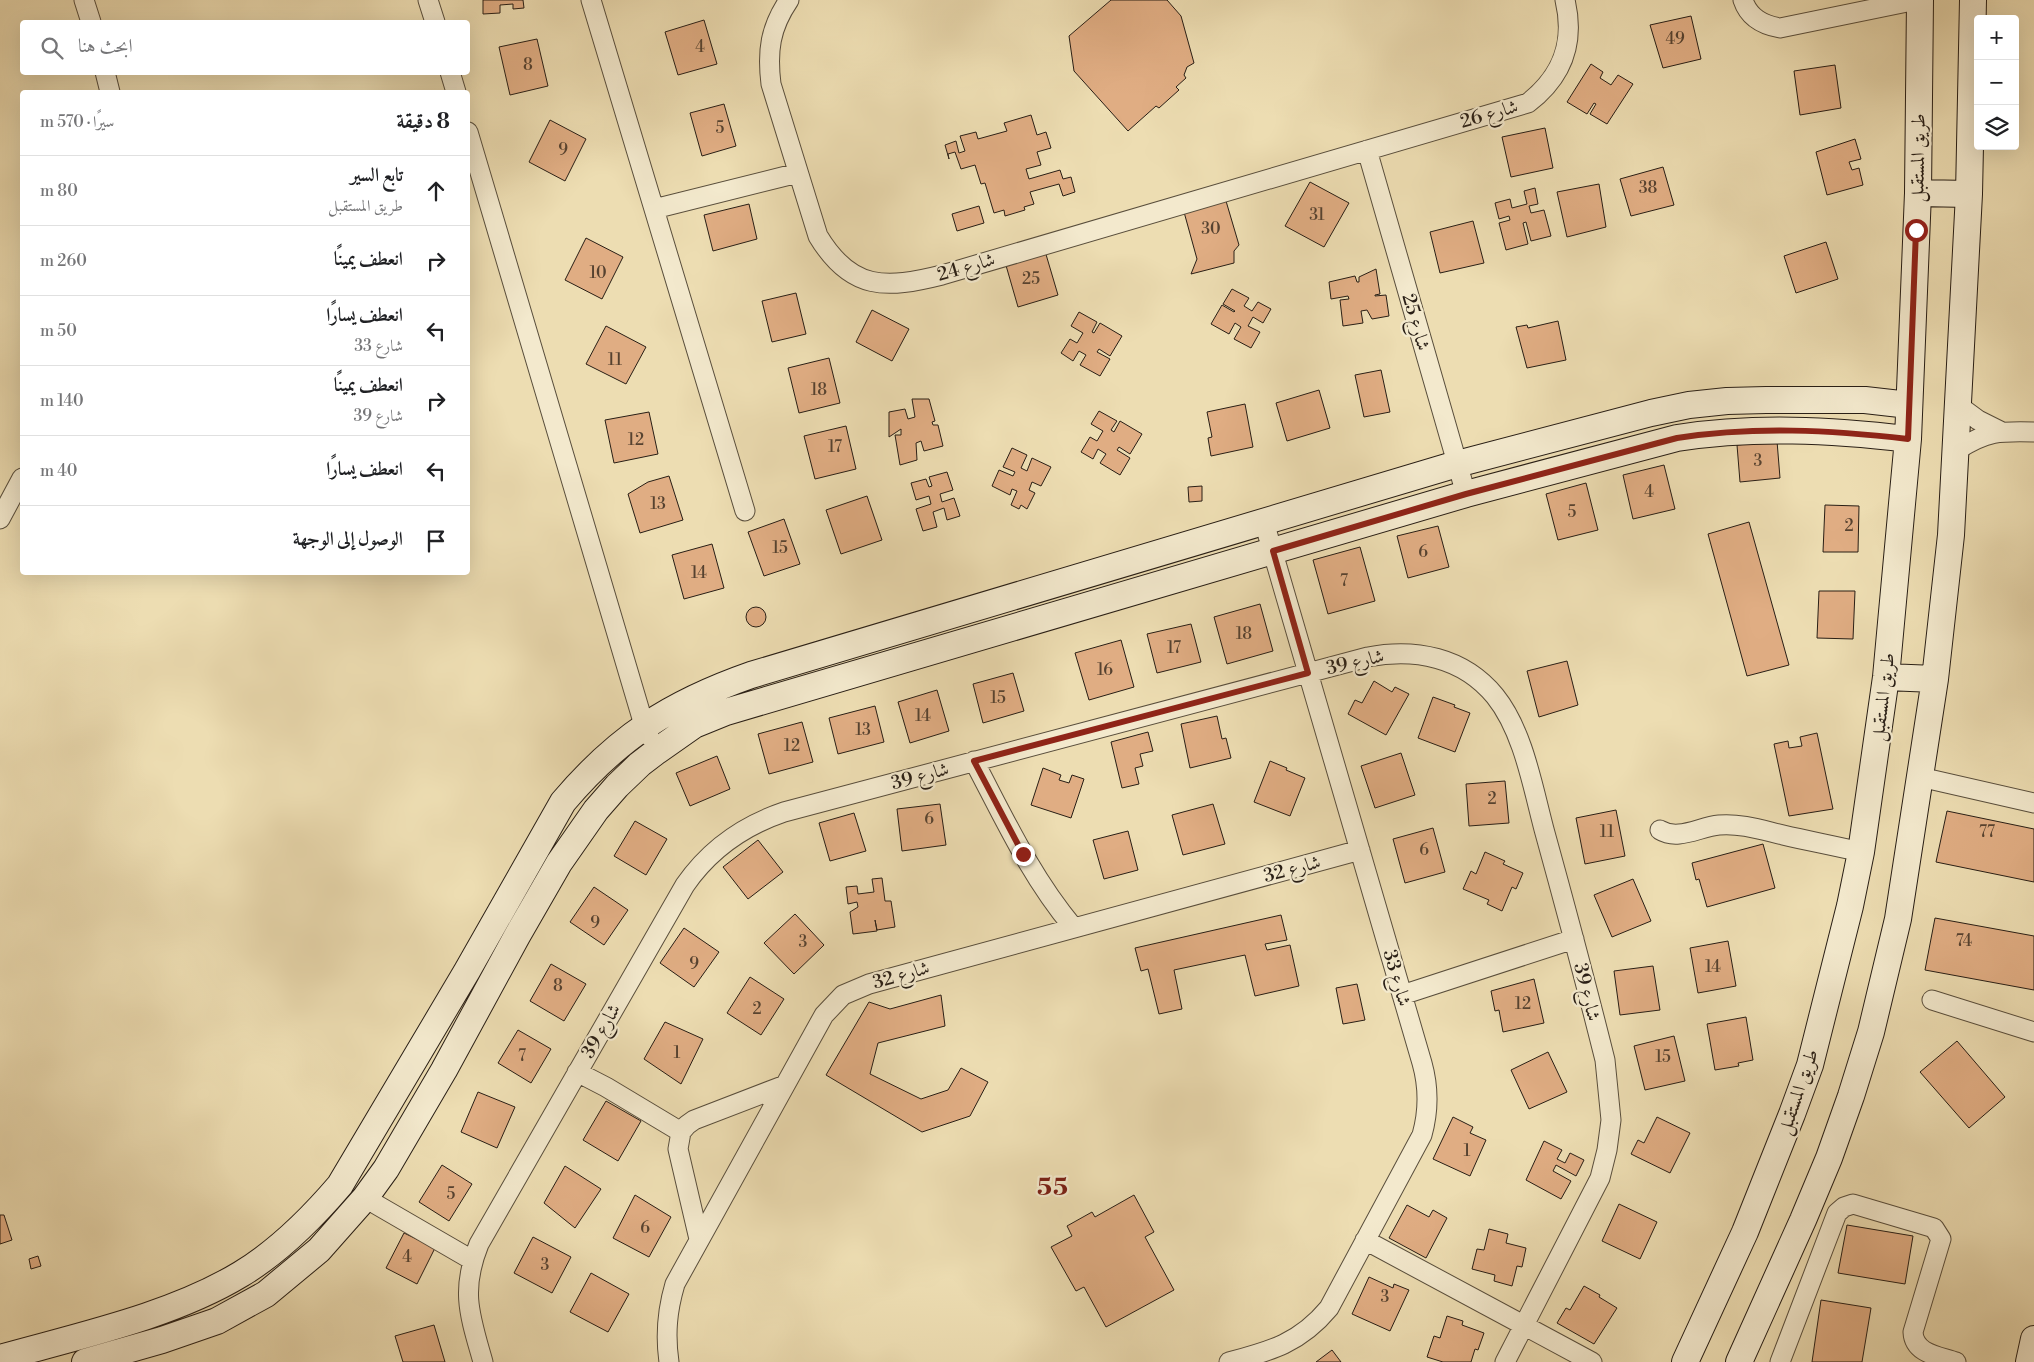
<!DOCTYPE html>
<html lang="ar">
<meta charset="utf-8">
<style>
body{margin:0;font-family:"Libre Bodoni",Amiri,serif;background:#f6f6f6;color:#202124;direction:rtl}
.controls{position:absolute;right:15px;top:15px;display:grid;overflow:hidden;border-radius:5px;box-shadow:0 5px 20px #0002}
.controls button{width:45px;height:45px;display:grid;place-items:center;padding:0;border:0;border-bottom:1px solid #e0e0e0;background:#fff;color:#202124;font:25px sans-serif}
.stop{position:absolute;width:15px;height:15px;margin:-11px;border:4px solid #8f2418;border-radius:50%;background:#fff}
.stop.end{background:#8f2418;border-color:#fff;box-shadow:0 1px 5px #0008}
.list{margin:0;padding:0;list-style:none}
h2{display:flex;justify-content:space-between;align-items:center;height:65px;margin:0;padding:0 20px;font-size:21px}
h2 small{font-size:16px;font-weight:400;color:#757577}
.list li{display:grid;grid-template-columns:32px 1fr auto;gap:15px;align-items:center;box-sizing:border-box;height:70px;padding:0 20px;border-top:1px solid #e0e0e0}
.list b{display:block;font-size:19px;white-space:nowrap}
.list p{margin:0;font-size:16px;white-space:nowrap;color:#757577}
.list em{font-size:16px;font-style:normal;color:#757577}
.icon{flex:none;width:28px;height:28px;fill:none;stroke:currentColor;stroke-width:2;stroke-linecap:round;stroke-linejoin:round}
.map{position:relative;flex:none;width:2034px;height:1362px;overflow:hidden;direction:ltr}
.search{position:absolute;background:#fff;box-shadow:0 5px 20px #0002;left:20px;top:20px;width:450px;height:55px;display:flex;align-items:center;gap:12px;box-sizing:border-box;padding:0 18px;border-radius:5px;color:#757577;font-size:19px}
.panel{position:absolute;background:#fff;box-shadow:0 5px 20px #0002;left:20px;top:90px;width:450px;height:485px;border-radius:5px;direction:rtl}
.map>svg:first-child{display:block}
.building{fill:#e0ad83;stroke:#281e15}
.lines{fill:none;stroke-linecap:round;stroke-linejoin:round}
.street-casing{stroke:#594e3c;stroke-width:21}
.secondary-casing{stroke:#281e15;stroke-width:28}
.street{stroke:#f3e9cd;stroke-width:19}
.secondary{stroke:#f3e9cd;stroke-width:26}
.route{stroke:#8f2418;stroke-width:6}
.labels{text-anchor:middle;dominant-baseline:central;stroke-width:4.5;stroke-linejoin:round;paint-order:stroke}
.number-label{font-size:16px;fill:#564230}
.street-label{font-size:19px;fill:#281e15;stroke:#f3e9cd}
.district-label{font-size:24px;font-weight:bold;letter-spacing:1px;fill:#7a1f14;stroke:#f3e9cd}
</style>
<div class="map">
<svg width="2034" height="1362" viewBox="0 0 2034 1362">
<rect width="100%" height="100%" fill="#edddb2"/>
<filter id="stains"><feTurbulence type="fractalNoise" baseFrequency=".004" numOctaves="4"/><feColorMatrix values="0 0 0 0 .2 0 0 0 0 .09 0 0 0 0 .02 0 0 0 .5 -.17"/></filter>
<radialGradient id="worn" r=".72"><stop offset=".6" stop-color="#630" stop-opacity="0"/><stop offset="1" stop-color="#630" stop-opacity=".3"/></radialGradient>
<path class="building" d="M483,0H523L524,8L513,9V4L500,5V13L483,14Z
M1111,0H1167L1181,16L1194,63L1187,67L1184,75L1186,78L1176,87L1179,90L1159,108L1156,106L1128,131L1074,71L1069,36Z
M1691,16L1701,59L1663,68L1650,25Z
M704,20L717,64L678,75L665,32Z
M537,39L548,86L510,95L499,47Z
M1591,64L1603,72L1600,78L1611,85L1618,75L1633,84L1607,124L1590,114L1596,104L1594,103L1587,114L1567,102Z
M1835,65L1841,108L1800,115L1794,71Z
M724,104L736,146L702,156L690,113Z
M1031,115L1037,135L1046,132L1051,148L1037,152L1041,165L1026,169L1029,179L1060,170L1063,179L1071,177L1075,192L1063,196L1059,184L1030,192L1034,204L1024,207L1025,210L1005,216L1004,210L994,213L985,183L981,184L975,165L961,169L955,152L948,154L949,159L945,145L956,141L959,153L965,151L960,136L976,132L978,139L1007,131L1004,123Z
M550,120L586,139L565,181L529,162Z
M1545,128L1553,168L1511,177L1502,137Z
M1855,139L1861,159L1849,162L1852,170L1859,168L1863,185L1827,195L1816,152Z
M1663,167L1674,205L1631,216L1620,179Z
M1310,182L1349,203L1324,247L1285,226Z
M1599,184L1606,227L1567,237L1557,192Z
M1535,188L1538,204L1529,206L1531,213L1544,210L1551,236L1531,241L1526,222L1523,223L1528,244L1506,250L1499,223L1510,220L1509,216L1499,219L1495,203L1510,199L1512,208L1527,204L1524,191Z
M1226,201L1239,245L1234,251V263L1191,274L1197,259L1184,212Z
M749,204L757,239L713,251L704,215Z
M979,206L984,223L957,231L952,214Z
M1473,221L1484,263L1440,273L1430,232Z
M586,238L623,257L602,299L565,280Z
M1826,242L1838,279L1796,293L1784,256Z
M1045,251L1058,295L1018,307L1005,262Z
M1376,269L1380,294L1375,295V296L1386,295L1389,316L1372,319L1367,310L1361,311L1363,323L1343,326L1340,300L1349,299L1348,296L1331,299L1329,282L1355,276L1357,282H1359V277Z
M1232,289L1249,298L1244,306L1252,311L1258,302L1271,309L1263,323L1253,317L1248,326L1260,332L1251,348L1234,339L1241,327L1235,323L1229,334L1211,324L1222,305L1234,312L1235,311L1223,304Z
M796,293L806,334L772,342L762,301Z
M872,310L909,329L892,361L856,342Z
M1079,312L1097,322L1092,332L1094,333L1100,323L1122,336L1110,356L1099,349L1097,352L1110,359L1100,376L1080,365L1086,355L1079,351L1073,361L1061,353L1070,339L1077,343L1083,333L1071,326Z
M1558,321L1566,360L1527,368L1516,327L1527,325L1528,328Z
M606,326L646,347L626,384L586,364Z
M829,358L840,403L799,413L788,368Z
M1381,370L1390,412L1364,417L1355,375Z
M1319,390L1330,428L1287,441L1276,403Z
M912,399H929L935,421L932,422L933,425H938L943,446L924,451L921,441L916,443L917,460L900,465L895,435H901V429L889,437V412L905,409L908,419L915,417Z
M1245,404L1253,447L1211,456L1208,438L1212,437L1207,412Z
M1099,411L1117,421L1111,430L1114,432L1120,421L1142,434L1130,454L1119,447L1117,450L1130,458L1120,475L1100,463L1106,454L1098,449L1093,459L1081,452L1090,437L1097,441L1103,431L1091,424Z
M649,412L658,454L614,463L605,420Z
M846,426L856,469L815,479L804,436Z
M1777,441L1780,478L1740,482L1737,445Z
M1012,448L1027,455L1021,468L1027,471L1032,458L1051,467L1041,486L1032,482L1029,490L1035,493L1027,509L1021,505L1019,509L1011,505L1017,491L1012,489L1010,495L992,486L999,470L1013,476L1015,472L1003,467Z
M1664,465L1675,509L1633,519L1623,475Z
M947,472L953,490L940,494L942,502L954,498L960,516L947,520L944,508L933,512L937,527L923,531L916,509L931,504L929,496L916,500L911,483L926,479L929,487L932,486L929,477Z
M669,476L683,520L640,533L628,494L648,482Z
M1586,483L1598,530L1558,540L1546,494Z
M1202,486V501L1189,502L1188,487Z
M867,496L882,540L841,554L826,510Z
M1825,505L1859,506L1858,552H1823Z
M784,519L800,564L764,576L748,532Z
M1749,522L1789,665L1747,676L1708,534Z
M1438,526L1449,567L1408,578L1397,536Z
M712,544L724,588L684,599L672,555Z
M1360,547L1375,601L1328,614L1313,560Z
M1819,591H1855L1853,639L1817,638Z
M1260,604L1273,651L1227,664L1214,617Z
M746 617a10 10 0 1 1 20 0a10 10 0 1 1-20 0Z
M1191,624L1201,662L1157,673L1147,634Z
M1121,640L1134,687L1089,700L1075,653Z
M1567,661L1578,705L1539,717L1527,671Z
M1013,673L1024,711L983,723L973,684Z
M1374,681L1392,692L1395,687L1409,694L1386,735L1348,714L1355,700L1362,703Z
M937,690L949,731L910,743L898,702Z
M1433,697L1455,705L1454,707L1470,713L1455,752L1418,738Z
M875,706L884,742L838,754L829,718Z
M1217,716L1222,739L1226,738L1231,758L1190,768L1181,724Z
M802,722L813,762L769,774L758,734Z
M1148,732L1153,751L1140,754L1143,766L1135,768L1139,784L1122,788L1111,742Z
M1817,733L1833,809L1789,816L1774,744L1788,741L1789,748L1802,746L1800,737Z
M1401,753L1415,795L1375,808L1361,766Z
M717,756L730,789L690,806L676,773Z
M1270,761L1287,768L1286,770L1305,778L1290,816L1254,802Z
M1043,768L1061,775L1059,780L1069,783L1072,775L1084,779L1071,818L1031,805Z
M1505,781L1509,823L1469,826L1466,784Z
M940,804L946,845L902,851L897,809Z
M1213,804L1225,844L1183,855L1172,815Z
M1616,810L1625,856L1585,864L1576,818Z
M1947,811L2034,829V882L1936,862Z
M854,813L866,851L830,861L819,823Z
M635,821L667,839L646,875L614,856Z
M1433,828L1445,872L1405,883L1393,839Z
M1128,831L1138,870L1104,879L1093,840Z
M758,840L783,872L748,899L723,867Z
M1763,844L1775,888L1707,907L1699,879L1696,880L1692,863Z
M1485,852L1505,861L1503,864L1523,873L1516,889L1512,887L1502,911L1487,904L1489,900L1463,889L1471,871L1476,874Z
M882,878L885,901H891L895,927L877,930L875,920L877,931L853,934L850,912L858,907L857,902L848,904L846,887L857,886L858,894L874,892L872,879Z
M1633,879L1651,921L1612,937L1594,895Z
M594,887L628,910L604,945L570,922Z
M795,914L824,945L794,974L764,943Z
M1281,915L1287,940L1265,944L1267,950L1290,945L1299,986L1255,996L1245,955L1174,970L1182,1009L1159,1014L1148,969L1141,971L1135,948Z
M1935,918L2034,936V990L1925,970Z
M684,928L719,952L694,987L660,963Z
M1728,941L1736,986L1698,993L1690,948Z
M551,964L586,984L564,1021L530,1001Z
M1653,966L1660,1010L1620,1015L1614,971Z
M750,977L784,999L761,1035L727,1013Z
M1534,979L1544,1023L1503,1032L1499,1010L1495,1011L1491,991Z
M1357,984L1365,1020L1343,1024L1336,988Z
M941,995L945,1026L878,1043L870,1074L921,1099L948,1090L961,1068L988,1082L970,1116L922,1132L826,1075L869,1002L890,1009Z
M1746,1017L1753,1060L1738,1063L1739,1066L1715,1070L1707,1024Z
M665,1022L703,1039L681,1084L644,1059Z
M518,1030L551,1049L531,1083L498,1063Z
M1674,1036L1685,1081L1645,1090L1634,1046Z
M1957,1041L2005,1097L1969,1128L1920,1072Z
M1548,1052L1567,1092L1529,1109L1511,1070Z
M478,1092L515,1107L497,1148L461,1132Z
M606,1101L641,1121L618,1161L583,1140Z
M1453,1117L1473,1127L1470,1133L1486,1140L1470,1176L1433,1159Z
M1657,1117L1690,1133L1670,1173L1631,1154L1638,1140L1644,1143Z
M1544,1141L1562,1150L1557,1159L1565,1163L1570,1153L1584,1160L1576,1176L1556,1165L1553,1171L1571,1181L1561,1199L1526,1180Z
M442,1165L472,1184L449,1221L419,1202Z
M565,1166L601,1189L575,1228L544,1203Z
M635,1195L671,1217L649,1257L613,1238Z
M1134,1195L1154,1232L1145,1237L1174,1290L1106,1327L1084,1287L1076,1291L1051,1247L1072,1236L1067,1226L1092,1212L1095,1217Z
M1619,1204L1657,1222L1640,1259L1602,1241Z
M1407,1205L1429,1217L1433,1210L1447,1218L1426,1258L1389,1238Z
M0,1215H4L12,1240L0,1244Z
M1847,1225L1913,1236L1905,1284L1838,1273Z
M1489,1229L1508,1234L1506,1243L1526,1248L1522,1267L1517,1266L1512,1286L1494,1281L1495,1275L1472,1269L1477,1249L1484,1250Z
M404,1233L435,1248L417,1284L386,1268Z
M533,1237L571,1257L552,1293L514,1273Z
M38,1256L41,1266L31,1269L29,1259Z
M591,1273L629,1294L608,1332L570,1312Z
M1369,1277L1393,1288L1394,1284L1409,1290L1390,1331L1352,1314Z
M1584,1286L1600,1295L1599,1297L1617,1308L1594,1344L1557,1323L1566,1308L1570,1310Z
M1821,1300L1871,1308L1862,1362H1812Z
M1447,1316L1463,1321L1462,1325L1484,1333L1478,1350L1475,1349L1471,1362H1443L1427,1357L1434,1336L1440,1338Z
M434,1325L445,1362H403L395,1336Z
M1332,1350L1341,1362H1316Z"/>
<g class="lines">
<defs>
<path id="street" d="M84,0L91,22
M428,0L435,22
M591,0L745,511
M789,0C770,28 767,51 771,84L818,236C851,291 886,289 942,275L1528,103C1563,76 1575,42 1565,0
M1743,0C1749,18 1763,25 1780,28L1917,0
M105,72L110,92
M450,72L456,92
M468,132L644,725L649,736
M1367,150L1466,494
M654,209L798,173
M1959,406L1978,420L2000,431
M1957,450C1987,431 1999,431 2034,432
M0,519L22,478
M974,761C1004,818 1031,877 1073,927
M1920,777L2034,803
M1660,830C1678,841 1699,827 1719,825C1740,823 1762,830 1783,835C1809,841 1835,846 1861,852
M1402,995L1574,939
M1932,1000L2034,1032
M577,1072L606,1087L681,1132
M365,1198L472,1260
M699,1239L678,1149L681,1132L687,1125L694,1120L785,1085
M1365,1240L1592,1362
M483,1362C470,1316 460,1291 479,1244L685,885C710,849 743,826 784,812L1368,657C1415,648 1463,657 1495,696C1524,732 1533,789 1545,833C1566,909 1586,984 1605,1060L1611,1120L1607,1150L1600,1178L1505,1362
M669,1362C665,1334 667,1311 675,1284L824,1015L843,995L869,984L1360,850
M1229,1362C1271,1351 1300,1343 1329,1308L1422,1135C1429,1110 1429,1088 1422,1063L1264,522
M1780,1362L1837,1213L1844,1207L1853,1204L1934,1228L1941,1239L1913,1332C1914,1354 1939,1356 1956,1362"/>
<path id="secondary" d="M1918,193L1969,194
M1886,677L1935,679
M0,1358C78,1336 172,1316 241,1274C279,1251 311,1219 340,1185L467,971L563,802C618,737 671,703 751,675L1457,464L1651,413L1689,405L1727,401L1766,400H1865L1909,405
M85,1362L162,1340L217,1321L266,1294L319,1250L365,1198L386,1169L444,1070L517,936L559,863L596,810L617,786L640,764L657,751L694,725L726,712L1466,494L1677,438C1754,426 1831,430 1908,439
M1685,1362L1745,1232L1792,1114L1810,1065L1850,906L1861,852L1886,677L1908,439L1918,193L1920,0
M1739,1362L1803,1220L1829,1158L1851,1096L1871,1032L1898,919L1935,679L1951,535L1969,194L1973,0
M2029,1362L2034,1339"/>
</defs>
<use href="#street" class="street-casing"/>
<use href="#secondary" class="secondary-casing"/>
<use href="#street" class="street"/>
<use href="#secondary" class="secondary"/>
</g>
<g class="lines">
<path class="route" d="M1023,854L974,761L1308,673L1273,551L1466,494L1677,438C1754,426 1831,430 1908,439L1916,230"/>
</g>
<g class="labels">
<g class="number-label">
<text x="1675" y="39">49</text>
<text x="700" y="47">4</text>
<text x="528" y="65">8</text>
<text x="720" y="128">5</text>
<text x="563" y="150">9</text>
<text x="1648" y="188">38</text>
<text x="1317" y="215">31</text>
<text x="1211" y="229">30</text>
<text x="598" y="273">10</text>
<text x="1031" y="279">25</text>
<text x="615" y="360">11</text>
<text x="819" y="390">18</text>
<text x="636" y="440">12</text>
<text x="835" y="447">17</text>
<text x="1758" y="461">3</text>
<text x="1649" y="492">4</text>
<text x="658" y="504">13</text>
<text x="1572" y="512">5</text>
<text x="1849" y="526">2</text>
<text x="780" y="548">15</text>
<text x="1423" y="552">6</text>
<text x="699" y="573">14</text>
<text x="1344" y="581">7</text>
<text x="1244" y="634">18</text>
<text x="1174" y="648">17</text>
<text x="1105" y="670">16</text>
<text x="998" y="698">15</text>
<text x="923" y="716">14</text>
<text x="863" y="730">13</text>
<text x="792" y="746">12</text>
<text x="1492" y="799">2</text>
<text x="929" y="819">6</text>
<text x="1607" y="832">11</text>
<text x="1987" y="832">77</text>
<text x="1424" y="850">6</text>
<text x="595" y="923">9</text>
<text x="1964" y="941">74</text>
<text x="803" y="942">3</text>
<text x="694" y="964">9</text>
<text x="1713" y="967">14</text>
<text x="558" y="986">8</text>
<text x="1523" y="1004">12</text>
<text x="757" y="1009">2</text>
<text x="677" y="1053">1</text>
<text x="522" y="1056">7</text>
<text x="1663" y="1057">15</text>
<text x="1467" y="1151">1</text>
<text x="451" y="1194">5</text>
<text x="645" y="1228">6</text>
<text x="407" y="1257">4</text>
<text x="545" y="1265">3</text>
<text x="1385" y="1297">3</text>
</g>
<g class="street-label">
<text transform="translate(1489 114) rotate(-16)">شارع 26</text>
<text transform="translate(1918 158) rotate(-89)">طريق المستقبل</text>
<text transform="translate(966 267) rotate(-16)">شارع 24</text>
<text transform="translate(1416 322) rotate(74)">شارع 25</text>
<text transform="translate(1355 662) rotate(-13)">شارع 39</text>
<text transform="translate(1883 697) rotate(-83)">طريق المستقبل</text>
<text transform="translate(920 776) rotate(-15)">شارع 39</text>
<text transform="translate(1292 869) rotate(-15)">شارع 32</text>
<text transform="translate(901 975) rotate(-16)">شارع 32</text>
<text transform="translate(1397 978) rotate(74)">شارع 33</text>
<text transform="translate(1587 992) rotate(76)">شارع 39</text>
<text transform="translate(601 1031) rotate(-60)">شارع 39</text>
<text transform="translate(1798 1092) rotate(-71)">طريق المستقبل</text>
</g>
<g class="district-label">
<text x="1053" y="1188">55</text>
</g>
</g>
<rect width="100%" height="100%" filter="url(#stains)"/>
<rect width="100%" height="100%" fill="url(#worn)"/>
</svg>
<div class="controls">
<button>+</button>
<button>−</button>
<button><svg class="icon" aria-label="layers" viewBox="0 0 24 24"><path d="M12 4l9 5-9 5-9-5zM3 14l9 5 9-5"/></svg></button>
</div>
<div class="stop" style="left:1916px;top:230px"></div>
<div class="stop end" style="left:1023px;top:854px"></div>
<div class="search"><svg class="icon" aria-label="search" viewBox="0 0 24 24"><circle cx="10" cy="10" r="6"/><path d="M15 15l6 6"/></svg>ابحث هنا</div>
<section class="panel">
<h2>8 دقيقة<small>سيرًا · 570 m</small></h2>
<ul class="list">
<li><svg class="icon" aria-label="ahead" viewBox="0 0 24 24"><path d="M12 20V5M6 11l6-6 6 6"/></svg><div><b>تابع السير</b><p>طريق المستقبل</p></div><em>80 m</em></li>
<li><svg class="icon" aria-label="right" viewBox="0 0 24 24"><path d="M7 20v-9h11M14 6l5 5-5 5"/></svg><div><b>انعطف يمينًا</b></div><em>260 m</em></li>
<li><svg class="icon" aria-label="left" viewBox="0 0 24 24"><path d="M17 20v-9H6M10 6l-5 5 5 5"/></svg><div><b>انعطف يسارًا</b><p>شارع 33</p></div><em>50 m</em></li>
<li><svg class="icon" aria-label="right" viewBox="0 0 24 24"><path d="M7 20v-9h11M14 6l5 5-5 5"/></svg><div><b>انعطف يمينًا</b><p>شارع 39</p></div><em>140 m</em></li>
<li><svg class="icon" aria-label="left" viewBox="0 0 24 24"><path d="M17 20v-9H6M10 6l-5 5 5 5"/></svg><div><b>انعطف يسارًا</b></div><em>40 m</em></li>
<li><svg class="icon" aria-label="arrive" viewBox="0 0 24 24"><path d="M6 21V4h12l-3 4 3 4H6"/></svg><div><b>الوصول إلى الوجهة</b></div></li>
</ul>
</section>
</div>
